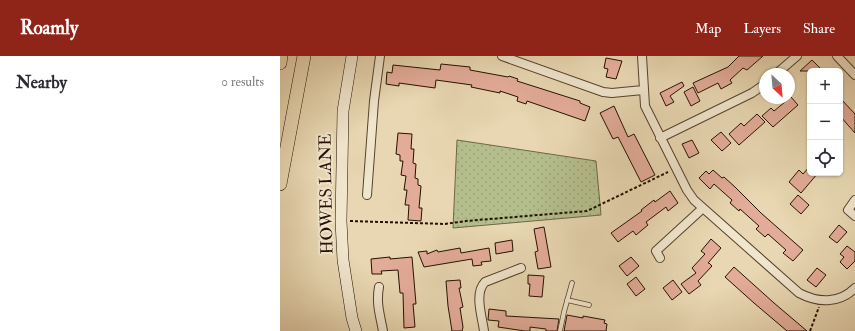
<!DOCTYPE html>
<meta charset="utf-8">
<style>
body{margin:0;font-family:"IM FELL Double Pica",serif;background:#f2f2f3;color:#2b2b33}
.controls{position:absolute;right:12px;top:12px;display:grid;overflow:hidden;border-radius:6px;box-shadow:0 1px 3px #0004}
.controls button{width:36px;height:36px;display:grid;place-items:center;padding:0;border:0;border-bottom:1px solid #e1e1e2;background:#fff;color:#2b2b33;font:20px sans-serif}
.compass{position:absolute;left:479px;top:12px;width:36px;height:36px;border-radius:50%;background:#fff;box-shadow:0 1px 3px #0004;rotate:154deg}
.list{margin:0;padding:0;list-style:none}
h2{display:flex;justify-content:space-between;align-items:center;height:52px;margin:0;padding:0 16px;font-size:17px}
h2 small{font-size:13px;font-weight:400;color:#7c7c81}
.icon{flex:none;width:22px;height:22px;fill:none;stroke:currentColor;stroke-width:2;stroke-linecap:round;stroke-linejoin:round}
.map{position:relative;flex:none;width:575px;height:275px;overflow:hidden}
header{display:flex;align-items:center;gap:24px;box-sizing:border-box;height:56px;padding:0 20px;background:#8f2418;color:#fff}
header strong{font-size:19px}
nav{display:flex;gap:22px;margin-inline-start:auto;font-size:14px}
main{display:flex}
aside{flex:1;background:#fff}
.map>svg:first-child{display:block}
.grass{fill:url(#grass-dots);stroke:#6d6746}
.building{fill:#e3ac99;stroke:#261000}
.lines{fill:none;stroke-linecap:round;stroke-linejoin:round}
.service-casing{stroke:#56422c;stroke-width:5.5}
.minor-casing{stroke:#56422c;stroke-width:10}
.secondary-casing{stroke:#261000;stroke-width:12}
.trunk-casing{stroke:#261000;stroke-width:14}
.path{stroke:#261000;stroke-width:2;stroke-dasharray:3 2;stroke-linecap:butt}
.service{stroke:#f0e5cd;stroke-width:4}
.minor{stroke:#f0e5cd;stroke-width:8}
.secondary{stroke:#f0e5cd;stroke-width:11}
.trunk{stroke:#e8d7b2;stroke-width:13}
.labels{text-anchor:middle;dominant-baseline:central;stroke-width:4;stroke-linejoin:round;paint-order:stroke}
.street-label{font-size:17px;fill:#261000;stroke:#f0e5cd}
</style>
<header>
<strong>Roamly</strong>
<nav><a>Map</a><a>Layers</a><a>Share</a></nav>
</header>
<main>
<aside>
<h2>Nearby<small>0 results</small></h2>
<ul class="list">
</ul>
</aside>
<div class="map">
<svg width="575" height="275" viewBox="0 0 575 275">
<defs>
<pattern id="grass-dots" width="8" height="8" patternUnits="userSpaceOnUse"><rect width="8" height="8" fill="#b4be8d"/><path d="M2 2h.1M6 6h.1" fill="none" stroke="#9ba278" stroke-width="1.8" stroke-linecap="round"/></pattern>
</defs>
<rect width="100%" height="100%" fill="#e8d7b2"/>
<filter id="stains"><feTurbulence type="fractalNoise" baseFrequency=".005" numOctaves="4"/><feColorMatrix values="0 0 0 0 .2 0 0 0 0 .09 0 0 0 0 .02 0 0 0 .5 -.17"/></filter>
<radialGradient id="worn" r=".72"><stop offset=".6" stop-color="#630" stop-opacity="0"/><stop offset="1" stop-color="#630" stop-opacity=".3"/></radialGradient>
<path class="grass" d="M177,84L316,105L321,159L173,172Z"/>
<path class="building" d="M459,0H483L467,14L463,12L450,24L452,27L441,33L438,27L418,37L413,27L448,11Z
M326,2L342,5L336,23L326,21L328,13L324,12Z
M532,4L543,15H520Z
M161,8L190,11V14L228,21L229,20L238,23L237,25L300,45V47L310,51L305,65L247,45L246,48L237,45L238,41L220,35V37L191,31L192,29L156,24L155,32L119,27V30L106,28L107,16L112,17L113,9L160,14Z
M402,26L404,30L390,40L394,46L386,50L380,37Z
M413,31L420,45L411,50L404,36Z
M511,41L518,49L493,71L482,60L491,52L494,55Z
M560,42L575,58V77L560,60Z
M334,50L348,81L354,78L375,119L361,126L338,81L333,83L320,57Z
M477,58L485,66L459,89L449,78L461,67L464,70Z
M441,76L451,87L442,95L431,84Z
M118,77L132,78L131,93H134L133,107L136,108L135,122L138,123V129L141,130L139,152H142L141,165L128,164L129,149H125L127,134H124L126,120L121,119L123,105H120V99L116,98Z
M412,84L419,97L409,102L402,88Z
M530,110V117H538L521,137L509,126L519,114L523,118Z
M433,114L442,122L444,121L455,131L481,157L523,194L513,205L503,197L506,194L488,178L485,181L476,173L479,170L460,153L459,155L450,147L452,144L434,128L430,133L419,122L426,115L429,118Z
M390,135L398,147L388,155L386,151L366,166L368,169L356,179L353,175L338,186L331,177L362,155L361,154L374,144L375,146Z
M518,139L529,149L521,158L510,148Z
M559,169L567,176L557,187L549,181Z
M264,171L271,211L258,213L255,196L258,195L254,173Z
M431,183L441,192L428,207H429L432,210L418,225L421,229L409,238L401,228L416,217L412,212L425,198L421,195Z
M232,184L233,195L216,198L215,187Z
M567,190L575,196V205L567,213L560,206L564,201L560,198Z
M180,192L181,197L209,192L211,205L201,206L202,209L193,210L192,203L144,211L138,196L147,195V198L157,194L158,196Z
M110,201V203L132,201L136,248H133L135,271L124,272L123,237H120L118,214L101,215L102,218H92L91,203Z
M351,201L359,210L347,220L339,210Z
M454,211L494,247L527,275H507L474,247L445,221Z
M537,212L546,219L536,231L527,224Z
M248,219L264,220L262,241L249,240L250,228H248Z
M356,221L365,233L356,240L347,228Z
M180,224L181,232H179L183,251L180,252L183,271L182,275H172L168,250L166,225Z
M393,224L402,236L392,244L383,232Z
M209,253L226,255V260L279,263L277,275H266V273L250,271V275H245L218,271L219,265L208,264Z
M287,259L303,262V260L325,264L324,267L327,268L326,275H284Z"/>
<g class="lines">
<defs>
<path id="service" d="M287,244L309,249
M280,275L284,256L292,227"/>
<path id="minor" d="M222,0L323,36L332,37L363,34
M362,0L365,50L407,134L414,144L519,237C538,247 559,248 575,232
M557,0L575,19
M496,18L517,0
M380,82L472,37L485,28
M87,139L94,45L100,0
M575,144L568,154L575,160
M380,202L376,195L423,152
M99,231C96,247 100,259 103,275
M204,275C202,260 194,237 205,226L241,212"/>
<path id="secondary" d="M72,0L63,55L61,165L63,204L72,262L76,275"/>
<path id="trunk" d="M0,7L1,0
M0,128L24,0"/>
</defs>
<use href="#service" class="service-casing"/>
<use href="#minor" class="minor-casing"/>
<use href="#secondary" class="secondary-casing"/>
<use href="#trunk" class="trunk-casing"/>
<path class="path" d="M70,165L165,168L186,165L307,155L388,116
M530,275L539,251"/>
<use href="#service" class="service"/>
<use href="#minor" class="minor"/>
<use href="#secondary" class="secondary"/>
<use href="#trunk" class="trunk"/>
</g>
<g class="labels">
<g class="street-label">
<text transform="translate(46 138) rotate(-91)">HOWES LANE</text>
</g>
</g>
<rect width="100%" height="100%" filter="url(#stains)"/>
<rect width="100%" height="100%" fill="url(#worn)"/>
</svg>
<div class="controls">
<button>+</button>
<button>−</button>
<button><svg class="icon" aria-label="locate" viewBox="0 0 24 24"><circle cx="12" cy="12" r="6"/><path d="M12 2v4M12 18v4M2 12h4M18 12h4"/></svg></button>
</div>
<svg class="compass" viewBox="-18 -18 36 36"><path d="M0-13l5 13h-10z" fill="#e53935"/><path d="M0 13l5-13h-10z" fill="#7c7c81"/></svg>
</div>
</main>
